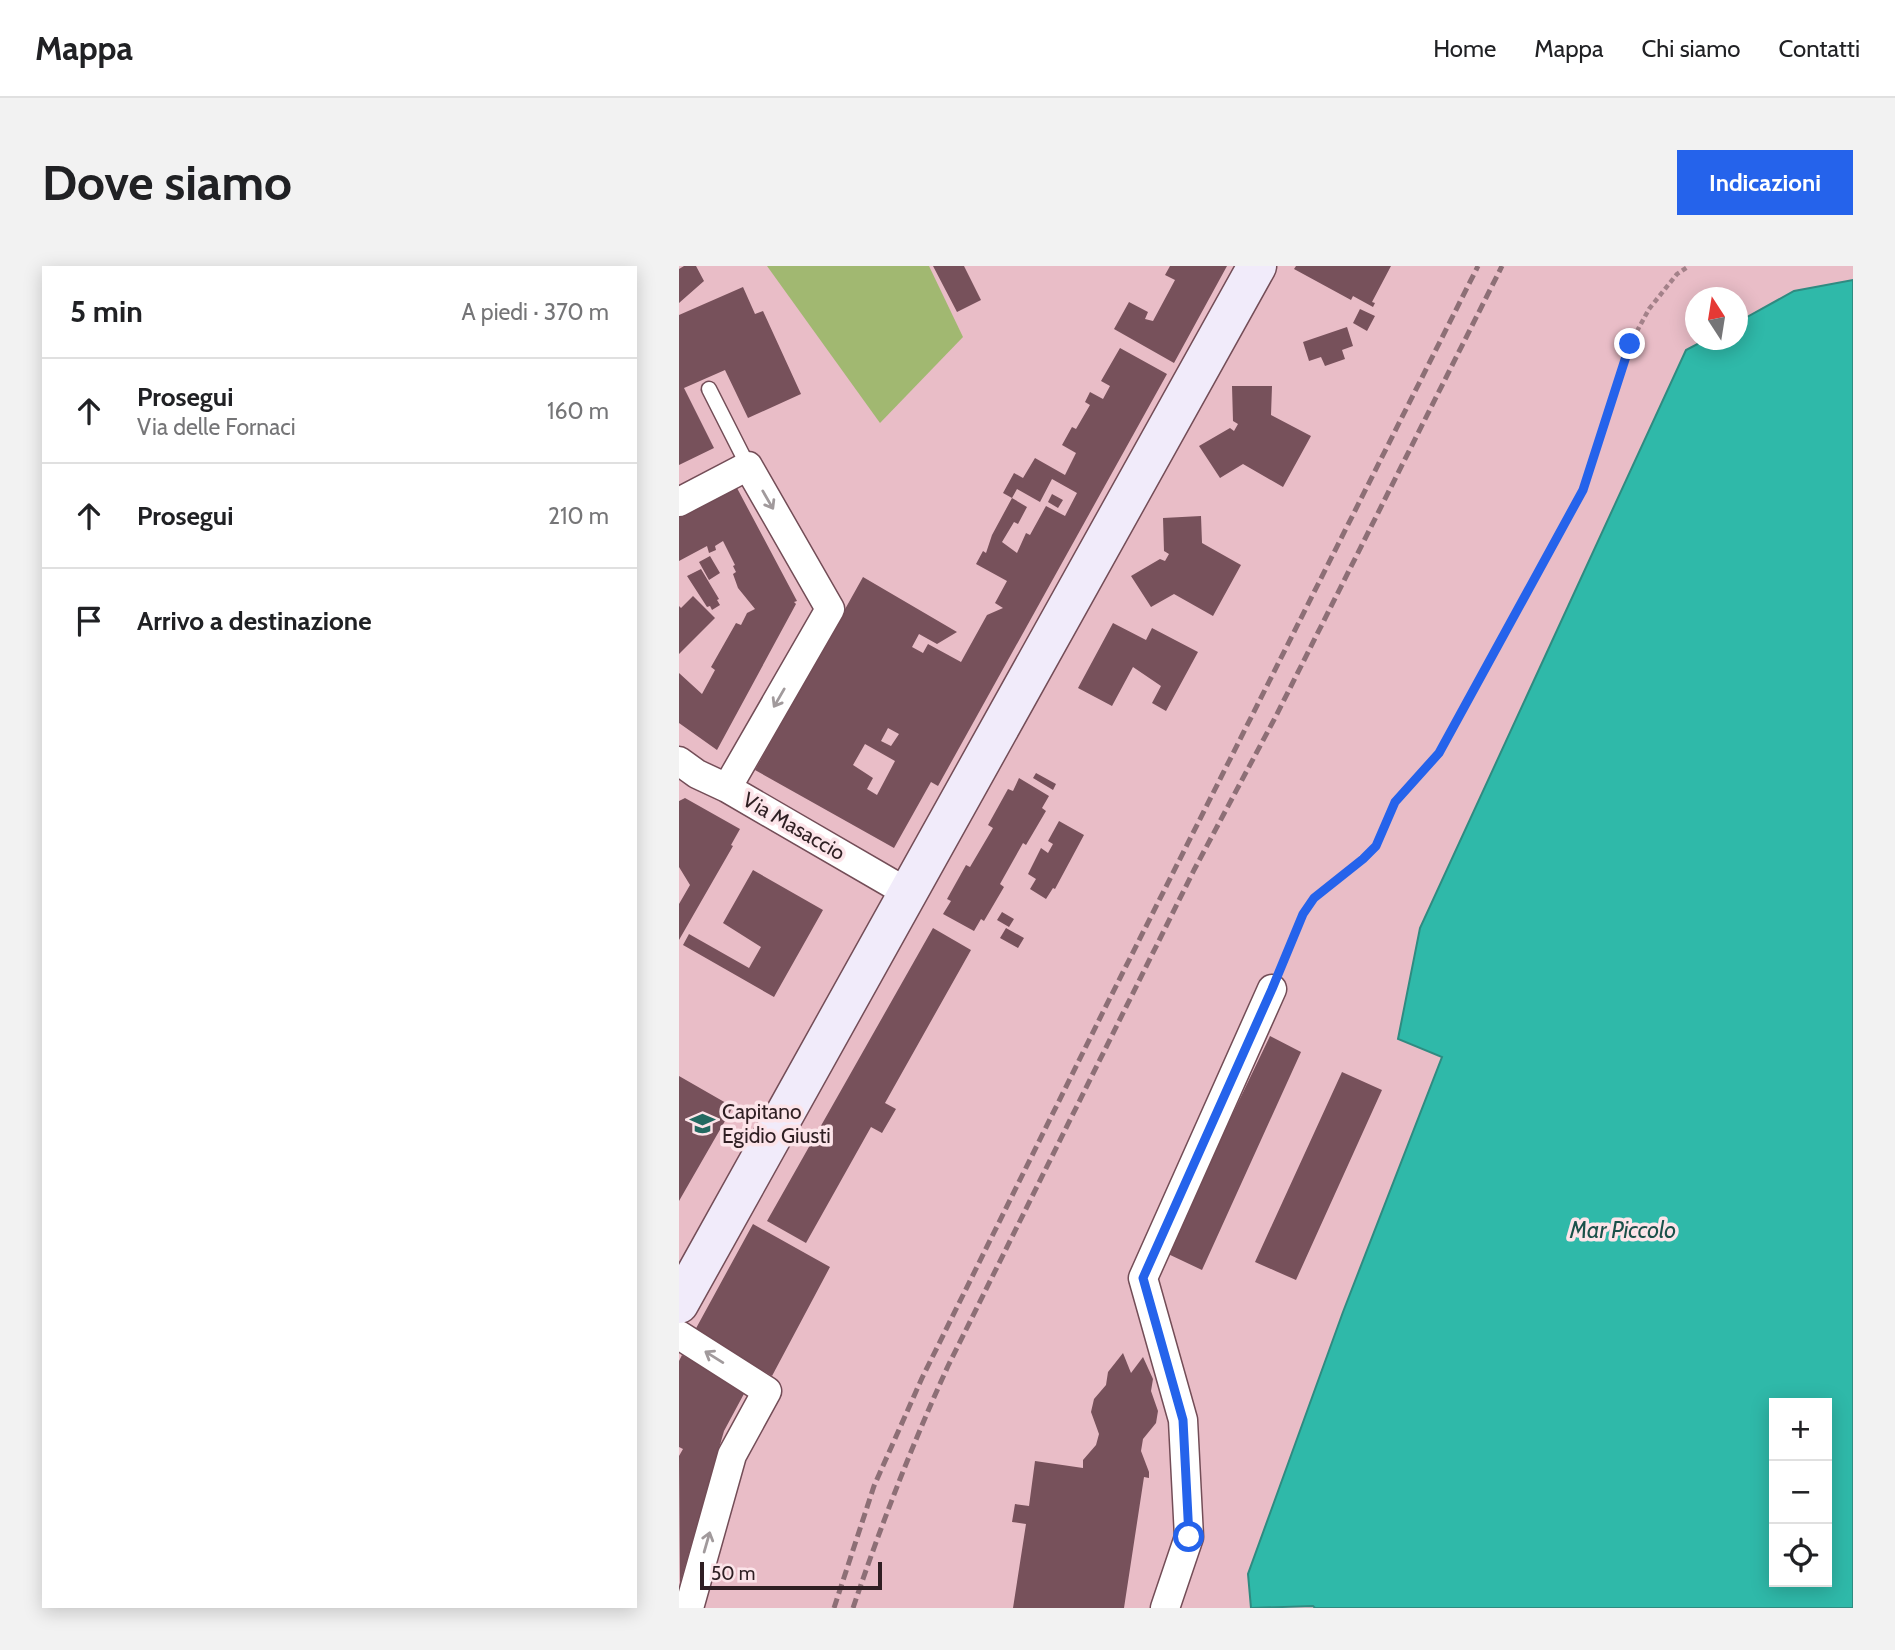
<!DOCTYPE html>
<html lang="it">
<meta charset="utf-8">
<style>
body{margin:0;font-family:Cabin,sans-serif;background:#f2f2f2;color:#202124}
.controls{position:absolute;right:21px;bottom:21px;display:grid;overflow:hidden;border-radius:0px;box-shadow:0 4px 18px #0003}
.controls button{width:63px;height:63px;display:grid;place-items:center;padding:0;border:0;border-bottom:2px solid #e0e0e0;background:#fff;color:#202124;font:35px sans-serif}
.compass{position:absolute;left:1006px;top:21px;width:63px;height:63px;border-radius:50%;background:#fff;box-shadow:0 4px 18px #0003;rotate:348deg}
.scale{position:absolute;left:21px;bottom:18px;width:182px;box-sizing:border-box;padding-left:7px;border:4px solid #2f1f23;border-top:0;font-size:19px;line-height:24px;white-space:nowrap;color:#2f1f23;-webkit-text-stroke:5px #fce4e9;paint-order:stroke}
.stop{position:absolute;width:21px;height:21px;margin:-16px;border:5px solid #2563eb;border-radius:50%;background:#fff}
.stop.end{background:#2563eb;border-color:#fff;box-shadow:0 2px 7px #0008}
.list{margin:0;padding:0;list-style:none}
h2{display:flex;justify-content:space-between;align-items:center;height:91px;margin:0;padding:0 28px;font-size:30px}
h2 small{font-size:23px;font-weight:400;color:#757577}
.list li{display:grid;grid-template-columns:46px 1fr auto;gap:21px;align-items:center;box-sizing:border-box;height:105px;padding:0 28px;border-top:2px solid #e0e0e0}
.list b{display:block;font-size:26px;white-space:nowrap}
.list p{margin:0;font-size:23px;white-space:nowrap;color:#757577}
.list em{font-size:23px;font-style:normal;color:#757577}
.icon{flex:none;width:38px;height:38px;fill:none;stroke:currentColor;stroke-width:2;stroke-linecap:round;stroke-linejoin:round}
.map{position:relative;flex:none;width:1174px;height:1342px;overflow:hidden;border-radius:0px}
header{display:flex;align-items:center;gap:42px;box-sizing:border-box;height:98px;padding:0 35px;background:#fff;border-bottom:2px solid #e0e0e0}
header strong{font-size:33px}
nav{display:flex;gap:38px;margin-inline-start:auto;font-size:24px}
.intro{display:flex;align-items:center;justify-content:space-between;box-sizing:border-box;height:168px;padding:0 42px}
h1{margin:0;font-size:49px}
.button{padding:18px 32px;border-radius:0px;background:#2563eb;color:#fff;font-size:24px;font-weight:700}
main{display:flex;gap:42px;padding:0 42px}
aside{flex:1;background:#fff;border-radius:0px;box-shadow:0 4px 18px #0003}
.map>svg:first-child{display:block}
.green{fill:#a1b871}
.water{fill:#2fb9a9;stroke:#2f8b81;stroke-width:2;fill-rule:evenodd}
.building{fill:#77515b;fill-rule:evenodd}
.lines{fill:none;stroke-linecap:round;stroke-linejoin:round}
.lane-casing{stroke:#734d57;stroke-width:17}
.street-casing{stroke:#734d57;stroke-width:31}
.secondary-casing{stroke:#734d57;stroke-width:41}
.path{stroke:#a38189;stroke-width:4.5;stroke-dasharray:5 3.5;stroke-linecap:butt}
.lane{stroke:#fff;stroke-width:14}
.street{stroke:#fff;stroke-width:28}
.secondary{stroke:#f1ebfa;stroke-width:38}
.rail{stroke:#8d6f76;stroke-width:5;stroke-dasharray:10 5;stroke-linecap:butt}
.oneway{stroke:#a19a9c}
.route{stroke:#2563eb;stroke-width:9}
.labels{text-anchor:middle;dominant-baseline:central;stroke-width:7;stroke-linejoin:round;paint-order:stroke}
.street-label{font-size:21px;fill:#2f1f23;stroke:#fce4e9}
.poi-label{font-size:21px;fill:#2f1f23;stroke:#fce4e9;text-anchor:start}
.water-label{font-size:23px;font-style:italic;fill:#19514a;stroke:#fce4e9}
</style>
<header>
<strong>Mappa</strong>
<nav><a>Home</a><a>Mappa</a><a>Chi siamo</a><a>Contatti</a></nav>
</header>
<div class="intro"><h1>Dove siamo</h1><a class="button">Indicazioni</a></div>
<main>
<aside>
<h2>5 min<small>A piedi · 370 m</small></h2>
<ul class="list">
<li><svg class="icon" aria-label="ahead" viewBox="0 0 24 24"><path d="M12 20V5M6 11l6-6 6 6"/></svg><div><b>Prosegui</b><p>Via delle Fornaci</p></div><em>160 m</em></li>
<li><svg class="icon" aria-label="ahead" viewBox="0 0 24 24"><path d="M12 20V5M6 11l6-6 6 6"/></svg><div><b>Prosegui</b></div><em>210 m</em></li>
<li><svg class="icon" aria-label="arrive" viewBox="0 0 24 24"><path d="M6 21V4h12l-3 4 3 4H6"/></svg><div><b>Arrivo a destinazione</b></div></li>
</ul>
</aside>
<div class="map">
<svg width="1174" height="1342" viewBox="0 0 1174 1342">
<rect width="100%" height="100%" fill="#e9bdc7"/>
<path class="green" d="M88,0H250L284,71L201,157Z"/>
<path class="water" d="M1174,14V1342H636L634,1340L572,1342L569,1308L664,1046L763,791L719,773L741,662L1007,84L1026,74H1058L1059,56L1115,25ZM1095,1137H1148V1316H1095Z"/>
<path class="building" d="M5,0H17L25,15L0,37V3Z
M254,0H285L302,34L278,46Z
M491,0H548L495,97L435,63L450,36L469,46L466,53L474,55L496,14L486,9Z
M617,0H712L693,36L696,37L694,41L674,30L672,34L615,3Z
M64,21L76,48L84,45L122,128L69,152L46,104L5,122L35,182L0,199V49Z
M681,43L696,50L688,65L674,57Z
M668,61L674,80L663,84L666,93L646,100L642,91L630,95L624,76Z
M441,82L488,108L259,520L252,516L215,582L76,504L184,311L278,366L258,378L240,368L233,381L244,387L249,378L282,396L308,349L324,342L316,337L328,315L297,298L304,285L307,287L313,269L333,232L348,241L339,258L335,256L323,276L338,287L347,267L351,269L367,240L386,250L398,227L373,213L361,236L338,223L333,232L324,227L335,207L344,212L356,192L386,209L397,187L383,179L393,161L397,163L411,139L406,136L411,126L424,133L431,120L422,115ZM209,462L220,468L212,480L202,475ZM186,478L216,495L198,529L188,523L194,512L174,499Z
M553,120H593L592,149L632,170L604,221L564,198L541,212L520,180L551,162L555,165L559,158L554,155Z
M58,222L118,335L115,336L117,338L38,484L0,457V407L23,428L36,404L32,401L57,357L62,359L68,347L76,343L59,322L54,308L57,306L54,300L56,299L44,275L36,280L37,284L30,287L28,280L0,295V251Z
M373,228L384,234L379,242L369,236Z
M522,250L523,277L562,299L534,350L495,328L472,341L452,310L481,293L486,295L490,288L485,285L484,252Z
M31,290L41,307L30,314L20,296Z
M22,303L40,333L38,334L41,339L33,344L31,340L28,341L8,310Z
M14,330L36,352L0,388V340L2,342Z
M434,357L467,374L473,362L519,386L487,445L473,437L482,420L454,401L433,440L399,422Z
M357,507L377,518L374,524L354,512Z
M340,512L370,530L363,542L367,545L347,579L344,577L321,618L325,621L305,655L302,653L295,665L264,648L272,635L268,633L287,599L291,601L314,562L309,559L329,523L334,525Z
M6,532L61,563L52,579L54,580L0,674V638L11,619L0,601V535Z
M380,555L405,569L376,623L374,622L367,633L351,623L357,613L349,608L362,582L369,587L374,578L369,575Z
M74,604L144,644L95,731L4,679L10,668L70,702L82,681L44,657Z
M323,646L335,653L330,661L318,654Z
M254,662L292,684L206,837L217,843L203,867L192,861L127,977L88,955Z
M327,662L345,672L339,682L321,672Z
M591,770L622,786L523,1004L487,987Z
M663,806L703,824L617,1014L576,996Z
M0,810L54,841L0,935Z
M74,958L151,1001L93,1110L15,1066Z
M444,1087L452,1107L464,1091L474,1113L472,1125L479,1145L477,1157L464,1173L462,1185L470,1206V1212L465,1211L445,1342H334L347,1258L333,1256L336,1238L350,1240L356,1195L404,1202V1194L417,1179L420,1168L412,1146L415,1133L427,1119L429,1106Z
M3,1089L67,1124L45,1165L1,1318L0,1190L4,1183L0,1181V1095Z"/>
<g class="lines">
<defs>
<path id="lane" d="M30,123L69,200"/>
<path id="street" d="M0,236L69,200L151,343L48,522
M0,495L18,508L48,522L229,627
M0,1069L88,1125L53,1189L10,1342
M486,1342L510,1271L504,1154L464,1012L593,723"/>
<path id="secondary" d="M0,1038L578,0"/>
</defs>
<use href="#lane" class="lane-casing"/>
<use href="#street" class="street-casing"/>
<use href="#secondary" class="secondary-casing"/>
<path class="path" d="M601,701L624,648L635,632L684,593L697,580L716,536L760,487L904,224L951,78L970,43L998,8L1010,0"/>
<use href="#lane" class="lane"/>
<use href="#street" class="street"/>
<use href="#secondary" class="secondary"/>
<path class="rail" d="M155,1342L195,1220L243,1112L424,746L799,0
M174,1342C202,1259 233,1179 269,1100L515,604L597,450L823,0"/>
</g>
<defs><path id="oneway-shaft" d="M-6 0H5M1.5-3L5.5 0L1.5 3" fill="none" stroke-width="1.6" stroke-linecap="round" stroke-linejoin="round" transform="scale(1.75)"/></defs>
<g class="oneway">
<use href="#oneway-shaft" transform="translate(89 234) rotate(60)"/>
<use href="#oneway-shaft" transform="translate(100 432) rotate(120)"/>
<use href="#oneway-shaft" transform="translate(35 1091) rotate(-148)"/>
<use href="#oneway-shaft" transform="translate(28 1276) rotate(-74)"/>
</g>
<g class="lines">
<path class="route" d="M510,1271L504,1154L464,1012L593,723L624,648L635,632L684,593L697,580L716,536L760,487L904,224L951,78"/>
</g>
<defs>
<symbol id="school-bare" viewBox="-9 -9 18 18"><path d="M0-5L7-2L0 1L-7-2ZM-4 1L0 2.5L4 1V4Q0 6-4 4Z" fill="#226a61" stroke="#fce4e9" stroke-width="2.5" paint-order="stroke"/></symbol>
</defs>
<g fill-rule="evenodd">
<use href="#school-bare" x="6" y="840" width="35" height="35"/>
</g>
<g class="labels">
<g class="street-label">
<text transform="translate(115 560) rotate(30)">Via Masaccio</text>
</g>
<g class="poi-label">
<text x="43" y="845">Capitano<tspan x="43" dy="24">Egidio Giusti</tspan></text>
</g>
<g class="water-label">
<text x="944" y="964">Mar Piccolo</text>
</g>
</g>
</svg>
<div class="controls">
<button>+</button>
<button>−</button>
<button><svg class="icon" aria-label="locate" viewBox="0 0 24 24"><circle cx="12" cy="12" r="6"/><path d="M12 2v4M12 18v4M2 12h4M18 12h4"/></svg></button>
</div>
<svg class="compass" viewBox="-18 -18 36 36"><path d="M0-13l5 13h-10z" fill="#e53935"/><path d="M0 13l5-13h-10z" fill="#757577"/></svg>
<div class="scale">50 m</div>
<div class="stop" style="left:510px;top:1271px"></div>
<div class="stop end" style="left:951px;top:78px"></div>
</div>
</main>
